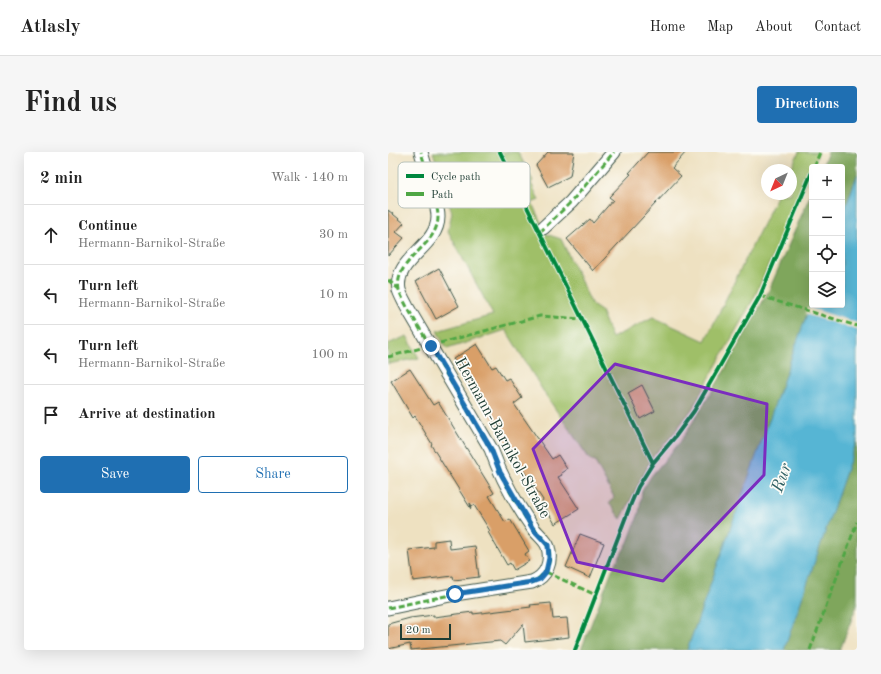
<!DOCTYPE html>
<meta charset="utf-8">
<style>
body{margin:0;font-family:"Old Standard TT",serif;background:#f6f6f6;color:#222}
.controls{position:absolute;right:12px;top:12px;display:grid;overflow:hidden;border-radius:4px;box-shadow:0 4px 16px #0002}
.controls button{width:36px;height:36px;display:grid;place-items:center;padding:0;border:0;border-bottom:1px solid #e0e0e0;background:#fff;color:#222;font:20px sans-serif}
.compass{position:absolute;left:373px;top:12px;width:36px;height:36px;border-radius:50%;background:#fff;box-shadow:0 4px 16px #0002;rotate:223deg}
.scale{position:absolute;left:12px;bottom:10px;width:51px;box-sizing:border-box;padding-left:4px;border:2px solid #1f3d34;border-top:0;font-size:11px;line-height:14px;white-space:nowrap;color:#1f3d34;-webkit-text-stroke:3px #fdfcf7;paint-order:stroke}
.stop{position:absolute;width:12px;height:12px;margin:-9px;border:3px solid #1f6fb2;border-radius:50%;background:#fff}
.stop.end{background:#1f6fb2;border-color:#fff;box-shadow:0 1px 4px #0008}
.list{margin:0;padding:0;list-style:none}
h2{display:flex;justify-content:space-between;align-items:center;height:52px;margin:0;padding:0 16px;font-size:17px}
h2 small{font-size:13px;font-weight:400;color:#767676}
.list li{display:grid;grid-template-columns:26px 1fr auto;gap:12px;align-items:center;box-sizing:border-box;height:60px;padding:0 16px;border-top:1px solid #e0e0e0}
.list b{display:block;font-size:15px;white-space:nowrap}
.list p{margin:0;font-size:13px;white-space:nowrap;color:#767676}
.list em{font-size:13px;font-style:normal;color:#767676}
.actions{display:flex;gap:8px;padding:12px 16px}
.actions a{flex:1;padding:9px 0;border:1px solid #1f6fb2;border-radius:4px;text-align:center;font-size:14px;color:#1f6fb2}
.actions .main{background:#1f6fb2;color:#fff}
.icon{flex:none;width:22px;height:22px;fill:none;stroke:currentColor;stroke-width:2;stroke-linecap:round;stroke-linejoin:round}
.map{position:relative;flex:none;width:469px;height:498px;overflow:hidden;border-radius:4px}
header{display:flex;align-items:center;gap:24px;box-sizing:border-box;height:56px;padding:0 20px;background:#fff;border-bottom:1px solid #e0e0e0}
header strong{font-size:19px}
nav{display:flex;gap:22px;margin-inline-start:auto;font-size:14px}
.intro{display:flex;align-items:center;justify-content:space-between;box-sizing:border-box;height:96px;padding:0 24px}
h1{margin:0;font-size:28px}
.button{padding:10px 18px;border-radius:4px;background:#1f6fb2;color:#fff;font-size:14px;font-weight:700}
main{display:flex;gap:24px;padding:0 24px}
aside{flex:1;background:#fff;border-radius:4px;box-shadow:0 4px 16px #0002}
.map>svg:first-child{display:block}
.green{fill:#9fbf68;stroke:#5f7e4e}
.forest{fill:#7fa65c;stroke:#4f7248}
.water{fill:#56b5d4;stroke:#3a7984}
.pier{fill:#eee1c1}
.building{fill:#d99f68}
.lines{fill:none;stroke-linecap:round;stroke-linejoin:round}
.minor-casing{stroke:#3e5649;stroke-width:15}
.minor{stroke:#fff;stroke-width:13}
.quiet{stroke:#4fa644;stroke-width:3;stroke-dasharray:6 3;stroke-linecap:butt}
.cycleway-casing{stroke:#fdfcf7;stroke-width:6}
.cycleway{stroke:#00873e;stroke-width:4}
.route{stroke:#1f6fb2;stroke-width:5}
.marked{fill:#7b2cbf;fill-opacity:0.2;stroke:#7b2cbf;stroke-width:3;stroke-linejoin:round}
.labels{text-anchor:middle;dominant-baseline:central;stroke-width:3.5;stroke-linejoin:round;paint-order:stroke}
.street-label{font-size:16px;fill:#1f3d34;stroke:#fdfcf7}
.water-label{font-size:17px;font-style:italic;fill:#306164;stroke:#fdfcf7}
.key{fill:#fdfcf7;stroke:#bac3bc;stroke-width:1}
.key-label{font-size:11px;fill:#1f3d34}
</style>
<header>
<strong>Atlasly</strong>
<nav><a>Home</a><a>Map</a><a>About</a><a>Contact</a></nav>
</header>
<div class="intro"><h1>Find us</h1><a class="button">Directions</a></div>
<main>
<aside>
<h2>2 min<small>Walk · 140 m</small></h2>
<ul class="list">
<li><svg class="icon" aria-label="ahead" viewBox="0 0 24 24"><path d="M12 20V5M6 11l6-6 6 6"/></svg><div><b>Continue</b><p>Hermann-Barnikol-Straße</p></div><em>30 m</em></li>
<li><svg class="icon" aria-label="left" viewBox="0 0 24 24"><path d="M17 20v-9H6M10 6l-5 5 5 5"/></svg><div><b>Turn left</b><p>Hermann-Barnikol-Straße</p></div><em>10 m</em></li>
<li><svg class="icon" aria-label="left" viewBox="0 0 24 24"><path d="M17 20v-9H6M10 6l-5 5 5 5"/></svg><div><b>Turn left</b><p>Hermann-Barnikol-Straße</p></div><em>100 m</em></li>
<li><svg class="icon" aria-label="arrive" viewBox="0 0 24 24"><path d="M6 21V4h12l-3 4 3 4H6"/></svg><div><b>Arrive at destination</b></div></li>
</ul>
<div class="actions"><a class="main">Save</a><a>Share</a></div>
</aside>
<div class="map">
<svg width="469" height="498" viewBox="0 0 469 498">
<rect width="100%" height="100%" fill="#fdfcf7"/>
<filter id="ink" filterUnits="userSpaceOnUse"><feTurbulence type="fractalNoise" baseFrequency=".025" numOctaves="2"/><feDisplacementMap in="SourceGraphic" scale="8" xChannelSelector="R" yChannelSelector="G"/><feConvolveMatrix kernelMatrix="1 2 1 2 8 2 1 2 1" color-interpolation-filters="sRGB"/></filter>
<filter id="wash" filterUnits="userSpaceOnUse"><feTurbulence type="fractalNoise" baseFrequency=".012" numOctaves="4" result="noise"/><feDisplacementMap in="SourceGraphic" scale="16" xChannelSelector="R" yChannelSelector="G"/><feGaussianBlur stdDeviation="0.9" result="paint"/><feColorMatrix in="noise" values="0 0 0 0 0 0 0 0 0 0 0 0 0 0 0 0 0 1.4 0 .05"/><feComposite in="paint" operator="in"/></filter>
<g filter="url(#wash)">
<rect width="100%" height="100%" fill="#eee1c1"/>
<path class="green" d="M45,0H130L145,29L143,31L151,48L144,51L158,82L173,87L204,153L213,159L224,186L265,165L317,189L390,42H403L402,18L411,0H431L366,146L304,257L281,287L265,304L233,367L221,351L226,345L206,308L203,309L157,242L118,178L59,197L49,179L105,163L60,79L64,61Z
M19,184L31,206L0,212V192Z"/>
<path class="forest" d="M440,0H469V23L454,65V15H434Z
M424,39V148L299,498H193L224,418L240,390L251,361L254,339L264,323L293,289L334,223L381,138Z
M469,288V453L452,498H396Z"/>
<path class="water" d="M469,23V288L396,498H299L424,148V153H454V65Z"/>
<path class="pier" d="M419,155L469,171V178L417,162Z"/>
<g id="blocks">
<path class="building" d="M160,0H186L182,24L160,35L148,13Z
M260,0H298L284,16L293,24L205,119L179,87L202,67L205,71L225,48L221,45L243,22L241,21Z
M0,58L16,71L8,80L16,86L0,104Z
M51,116L71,154L48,167L28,129Z
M89,192L104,216L108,214L117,228L121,226L134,246L126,252L164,307L170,303L179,317L173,321L174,323L170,325L191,357L167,372L154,350L155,348L133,315L134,313L110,279L112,278L65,207Z
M22,217L45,253L50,250L106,341L101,344L117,370L122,367L141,399L137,402L141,409L126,418L122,411L119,413L100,380L102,379L86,353L84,354L82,351L83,357L43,293L44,292L27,264L25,266L3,229Z
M254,233L267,259L252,267L240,241Z
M192,382L216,391L202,426L178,415Z
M61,387L62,397L87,394L91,425L66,428L65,424L25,429L21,398L46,395V389Z
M163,451L165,467L179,466L181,485L137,490L135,472L117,493L112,489L23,498L22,492L0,497V472L22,466L46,463V465L85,460V462L143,455L142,453Z"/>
</g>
</g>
<g filter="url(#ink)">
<use href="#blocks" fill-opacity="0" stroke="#3e5649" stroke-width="1"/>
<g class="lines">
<defs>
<path id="minor" d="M155,76L183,50L226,0
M0,456L67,442L144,430C159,424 164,410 160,395C158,388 149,382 145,376C128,352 113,325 103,297L19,155C16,149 13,144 11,138C5,107 50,95 50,65C50,57 47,48 45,41C41,27 37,14 33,0"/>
</defs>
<use href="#minor" class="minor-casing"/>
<use href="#minor" class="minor"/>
<path class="quiet" d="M426,15L432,0
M152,80L183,50L226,0
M0,128L12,138
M372,144L469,174
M0,205L152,164L194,167
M158,420L208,443
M0,456L67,442L144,430C159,424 164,410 160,395C158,388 149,382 145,376C128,352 113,325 103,297L19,155C16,149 13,144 11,138C5,107 50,95 50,65C50,57 47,48 45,41C41,27 37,14 33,0
M422,498L469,370"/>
<defs>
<path id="cycleway" d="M112,0L265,311
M187,498L242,354L250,335L265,311L287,285L306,259L372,144L424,20"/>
</defs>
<use href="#cycleway" class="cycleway-casing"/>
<use href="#cycleway" class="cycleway"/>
</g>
</g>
<g class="lines" filter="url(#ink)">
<path class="route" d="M43,194L103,297L112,320L145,377L160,393L161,406L158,420L152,427L144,430L67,442"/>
</g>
<path class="marked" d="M227,212L379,252L376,323L275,429L189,410L145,297Z"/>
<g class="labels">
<g class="street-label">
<text transform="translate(114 286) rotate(61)">Hermann-Barnikol-Straße</text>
</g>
<g class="water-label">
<text transform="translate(394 326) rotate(-71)">Rur</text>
</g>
</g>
<rect x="10" y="10" width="132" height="46" rx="6" class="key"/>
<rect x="18" y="22" width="18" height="4" fill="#00873e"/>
<rect x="18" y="40" width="18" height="4" fill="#4fa644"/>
<g class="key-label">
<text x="43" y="28">Cycle path</text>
<text x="43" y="46">Path</text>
</g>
</svg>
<div class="controls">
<button>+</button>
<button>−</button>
<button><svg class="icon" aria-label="locate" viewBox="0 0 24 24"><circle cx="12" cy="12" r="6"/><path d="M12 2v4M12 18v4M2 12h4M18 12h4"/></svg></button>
<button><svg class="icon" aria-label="layers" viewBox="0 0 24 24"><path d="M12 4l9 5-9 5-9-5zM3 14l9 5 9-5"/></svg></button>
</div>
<svg class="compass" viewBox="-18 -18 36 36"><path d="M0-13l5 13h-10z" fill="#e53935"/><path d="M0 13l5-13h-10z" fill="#767676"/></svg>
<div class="scale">20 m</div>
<div class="stop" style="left:67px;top:442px"></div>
<div class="stop end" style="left:43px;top:194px"></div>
</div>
</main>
